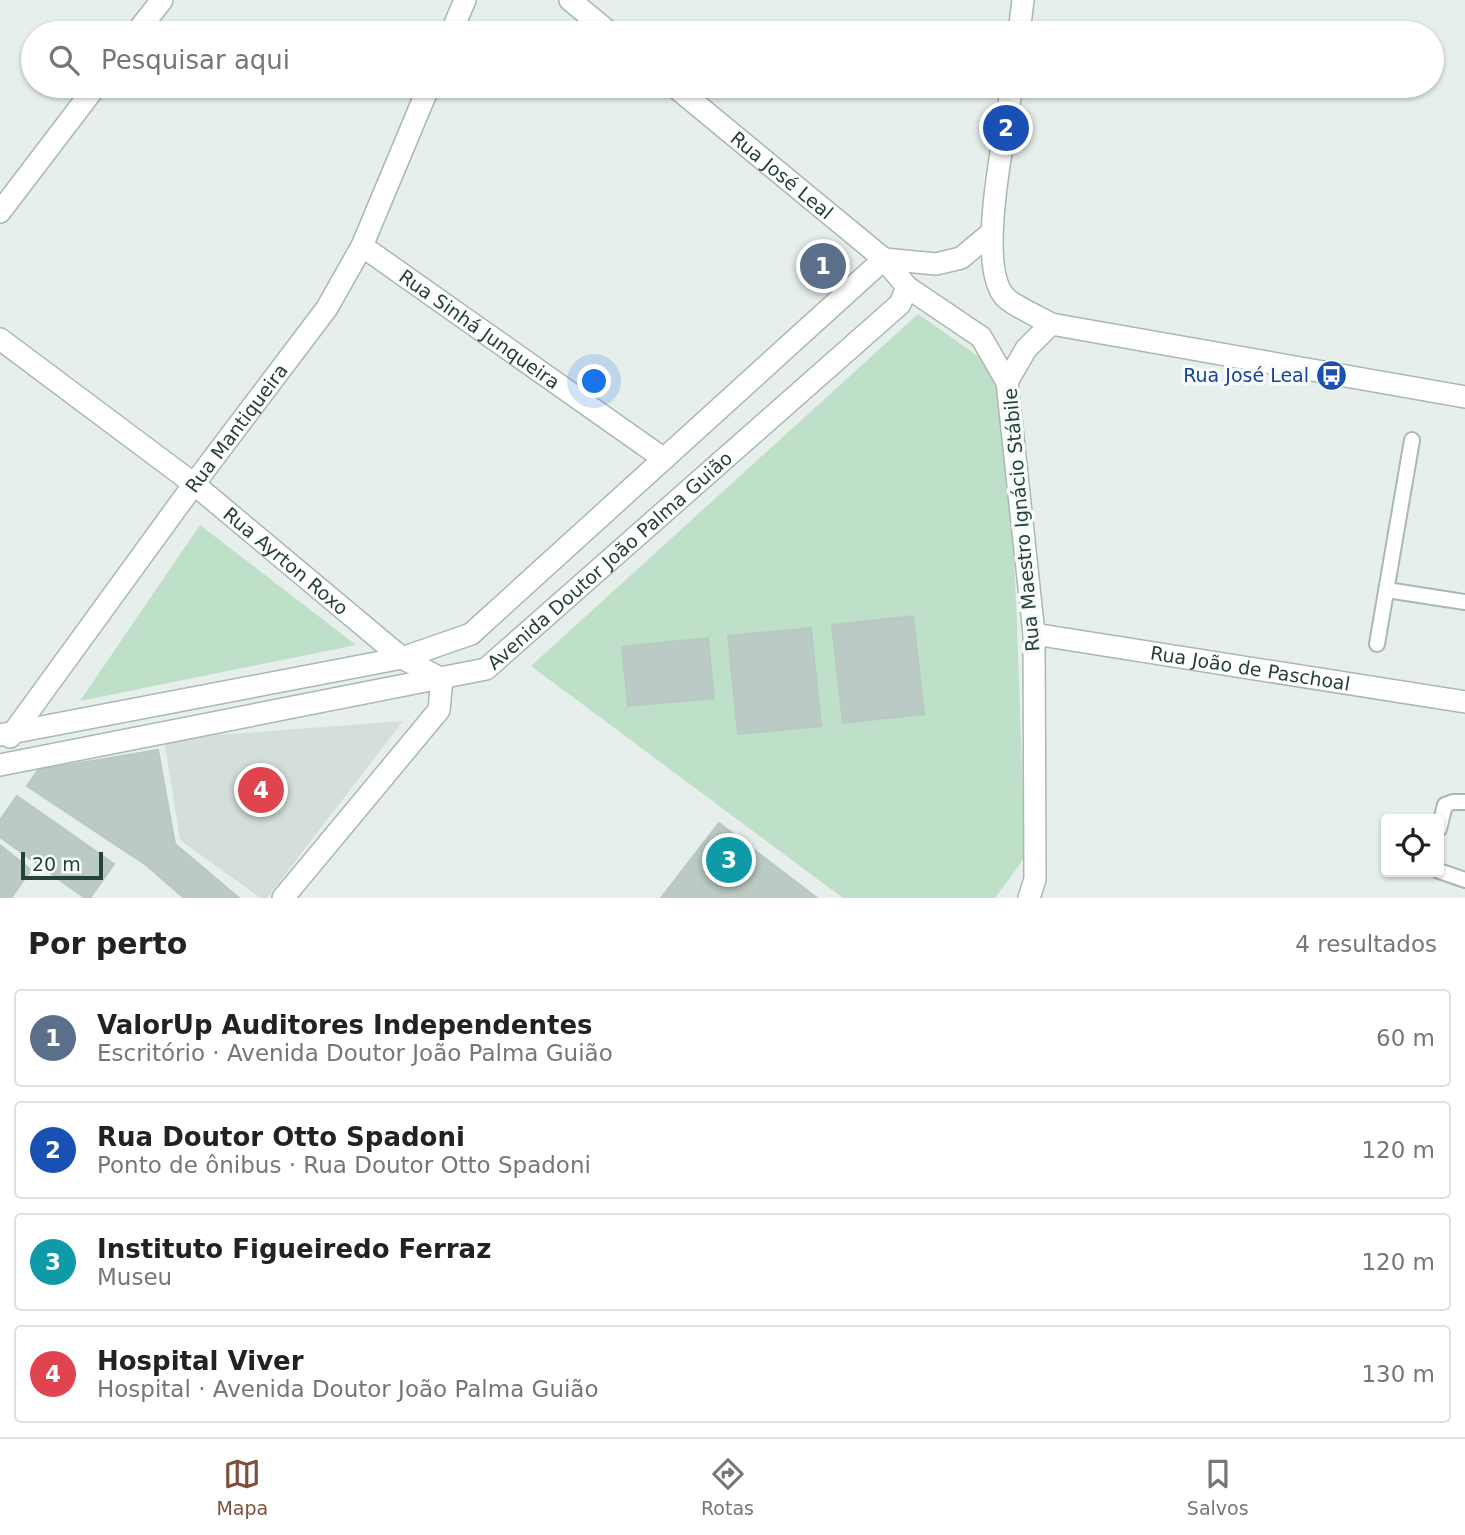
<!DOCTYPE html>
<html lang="pt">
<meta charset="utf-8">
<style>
body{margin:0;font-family:"DejaVu Sans",sans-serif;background:#f2f2f2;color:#222}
.controls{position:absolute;right:21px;bottom:21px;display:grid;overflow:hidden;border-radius:7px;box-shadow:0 2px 5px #0004}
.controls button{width:63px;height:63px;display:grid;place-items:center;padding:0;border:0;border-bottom:2px solid #e0e0e0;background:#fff;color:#222;font:35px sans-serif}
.scale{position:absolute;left:21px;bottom:18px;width:82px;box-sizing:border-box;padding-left:7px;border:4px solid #24423a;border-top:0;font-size:19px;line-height:24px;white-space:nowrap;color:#24423a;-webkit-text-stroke:5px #f7fbf9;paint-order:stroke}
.you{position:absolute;left:595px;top:382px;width:24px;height:24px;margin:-18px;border:5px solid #fff;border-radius:50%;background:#1a73e8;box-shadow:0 0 0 10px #1a73e833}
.badge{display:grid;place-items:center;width:46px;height:46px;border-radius:50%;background:#804e3d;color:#fff;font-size:23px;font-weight:700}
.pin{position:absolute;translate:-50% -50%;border:4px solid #fff;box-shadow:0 2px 7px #0006}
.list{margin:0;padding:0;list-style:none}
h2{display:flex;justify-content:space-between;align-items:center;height:91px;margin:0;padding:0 28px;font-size:30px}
h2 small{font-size:23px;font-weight:400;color:#767676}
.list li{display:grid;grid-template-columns:46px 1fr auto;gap:21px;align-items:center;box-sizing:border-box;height:98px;margin:0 14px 14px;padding:0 14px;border:2px solid #e0e0e0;border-radius:7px}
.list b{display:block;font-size:26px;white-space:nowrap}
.list p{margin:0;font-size:23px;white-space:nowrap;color:#767676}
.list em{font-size:23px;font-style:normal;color:#767676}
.icon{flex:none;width:38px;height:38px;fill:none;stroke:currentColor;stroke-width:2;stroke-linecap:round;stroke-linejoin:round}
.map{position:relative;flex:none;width:1465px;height:898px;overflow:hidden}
.search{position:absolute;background:#fff;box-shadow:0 2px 5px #0004;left:21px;right:21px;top:21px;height:77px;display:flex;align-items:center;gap:18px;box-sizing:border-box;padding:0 24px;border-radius:38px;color:#767676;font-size:26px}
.sheet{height:539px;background:#fff}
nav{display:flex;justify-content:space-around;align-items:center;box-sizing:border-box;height:98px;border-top:2px solid #e0e0e0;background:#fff;font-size:19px;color:#767676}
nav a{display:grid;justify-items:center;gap:4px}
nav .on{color:#804e3d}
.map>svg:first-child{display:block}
.built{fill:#d4dfda}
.green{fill:#bfe0c8}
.building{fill:#bbcac4;stroke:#b8c9c2;stroke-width:2}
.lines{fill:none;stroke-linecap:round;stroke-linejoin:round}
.lane-casing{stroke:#a8b8b2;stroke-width:18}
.street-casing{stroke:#a8b8b2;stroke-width:24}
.lane{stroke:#fff;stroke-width:14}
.street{stroke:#fff;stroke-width:21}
.labels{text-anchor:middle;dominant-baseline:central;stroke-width:7;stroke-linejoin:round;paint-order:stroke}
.street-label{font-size:19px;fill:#24423a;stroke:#f7fbf9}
.transit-label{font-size:19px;fill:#164399;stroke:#f7fbf9;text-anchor:end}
</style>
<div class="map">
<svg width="1465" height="898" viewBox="0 0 1465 898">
<rect width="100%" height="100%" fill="#e6efeb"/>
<path class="built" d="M403,721L267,898H261L180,840L164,739Z"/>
<path class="green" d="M918,314L1005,375L1017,622L1025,857L995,898H843L531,666Z
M200,525L356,645L80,701Z"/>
<path class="building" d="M913,616L924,714L843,723L832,625Z
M811,628L821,726L738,734L728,636Z
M708,638L714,698L628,706L622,647Z
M158,750L175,844L239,898H184L146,865L27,786L38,770Z
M17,796L114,864L90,898H85L0,837V820Z
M719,823L817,898H661Z
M0,845L31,870L11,898H0Z"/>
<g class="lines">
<defs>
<path id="lane" d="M1387,590L1465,602
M1377,644L1412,440
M1439,829L1445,805L1453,802H1465
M1439,871L1465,880"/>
<g id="street">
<path d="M570,0L610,33"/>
<path d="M136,33L162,0"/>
<path d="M451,33L465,0"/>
<path d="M1019,33L1023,0"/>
<path id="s1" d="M674,86L884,259L907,287L981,337L1007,382"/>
<path d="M1012,86C1006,129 975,265 1005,297C1012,305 1041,318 1051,324L1465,397"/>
<path d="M0,212L96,86"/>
<path id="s2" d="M362,246L664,459"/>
<path id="s3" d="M0,339L194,484L402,658L442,679L439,710L283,898"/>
<path id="s4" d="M1034,634L1465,702"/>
<path d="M0,735L402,658L471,634L884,259L936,264L961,258L991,233"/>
<path id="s5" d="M10,737L194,484L327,308L362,246L429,86"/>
<path id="s6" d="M0,765L486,669L900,304L907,287"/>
<path d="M1029,898L1035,879L1034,634L1007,382L1026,349L1051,324"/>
</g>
</defs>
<use href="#lane" class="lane-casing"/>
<use href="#street" class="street-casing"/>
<use href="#lane" class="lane"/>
<use href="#street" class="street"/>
</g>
<defs>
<symbol id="bus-disc" viewBox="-11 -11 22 22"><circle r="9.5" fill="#1a4fb4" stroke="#f7fbf9"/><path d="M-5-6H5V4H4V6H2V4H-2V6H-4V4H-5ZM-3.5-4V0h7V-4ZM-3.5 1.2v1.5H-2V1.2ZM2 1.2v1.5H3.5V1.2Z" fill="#fff"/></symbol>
</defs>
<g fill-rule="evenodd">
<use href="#bus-disc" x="1314" y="358" width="35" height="35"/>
</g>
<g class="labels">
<g class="street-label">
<text stroke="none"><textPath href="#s1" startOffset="140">Rua José Leal</textPath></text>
<text stroke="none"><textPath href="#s2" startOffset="144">Rua Sinhá Junqueira</textPath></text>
<text stroke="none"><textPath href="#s5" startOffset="383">Rua Mantiqueira</textPath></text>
<text transform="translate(1021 520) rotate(-95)">Rua Maestro Ignácio Stábile</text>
<text stroke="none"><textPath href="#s6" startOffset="660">Avenida Doutor João Palma Guião</textPath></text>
<text stroke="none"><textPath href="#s3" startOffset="362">Rua Ayrton Roxo</textPath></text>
<text stroke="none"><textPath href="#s4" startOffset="219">Rua João de Paschoal</textPath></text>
</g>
<g class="transit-label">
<text x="1309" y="375">Rua José Leal</text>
</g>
</g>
</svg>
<div class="controls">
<button><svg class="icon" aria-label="locate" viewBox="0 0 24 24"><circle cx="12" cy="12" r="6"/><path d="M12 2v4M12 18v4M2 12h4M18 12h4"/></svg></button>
</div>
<div class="scale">20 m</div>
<div class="you"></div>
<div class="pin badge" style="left:823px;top:266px;background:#5c6f8a">1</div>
<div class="pin badge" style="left:1006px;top:128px;background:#1a4fb4">2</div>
<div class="pin badge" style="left:729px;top:860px;background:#0f9aa8">3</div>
<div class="pin badge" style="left:261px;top:790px;background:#e0444e">4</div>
<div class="search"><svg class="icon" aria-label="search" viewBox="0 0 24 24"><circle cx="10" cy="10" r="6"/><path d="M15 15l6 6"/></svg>Pesquisar aqui</div>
</div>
<section class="sheet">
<h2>Por perto<small>4 resultados</small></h2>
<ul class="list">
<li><span class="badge" style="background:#5c6f8a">1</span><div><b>ValorUp Auditores Independentes</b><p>Escritório · Avenida Doutor João Palma Guião</p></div><em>60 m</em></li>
<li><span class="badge" style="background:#1a4fb4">2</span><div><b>Rua Doutor Otto Spadoni</b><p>Ponto de ônibus · Rua Doutor Otto Spadoni</p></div><em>120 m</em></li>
<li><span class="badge" style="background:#0f9aa8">3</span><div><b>Instituto Figueiredo Ferraz</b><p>Museu</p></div><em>120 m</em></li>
<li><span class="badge" style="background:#e0444e">4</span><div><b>Hospital Viver</b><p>Hospital · Avenida Doutor João Palma Guião</p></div><em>130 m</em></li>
</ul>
</section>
<nav>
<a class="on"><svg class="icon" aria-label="map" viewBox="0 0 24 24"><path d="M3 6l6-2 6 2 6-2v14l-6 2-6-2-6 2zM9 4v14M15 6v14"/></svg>Mapa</a>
<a><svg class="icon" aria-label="directions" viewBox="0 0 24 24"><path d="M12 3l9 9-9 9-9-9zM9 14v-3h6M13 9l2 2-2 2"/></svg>Rotas</a>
<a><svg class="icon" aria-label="saved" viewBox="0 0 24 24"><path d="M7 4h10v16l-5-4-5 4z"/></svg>Salvos</a>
</nav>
